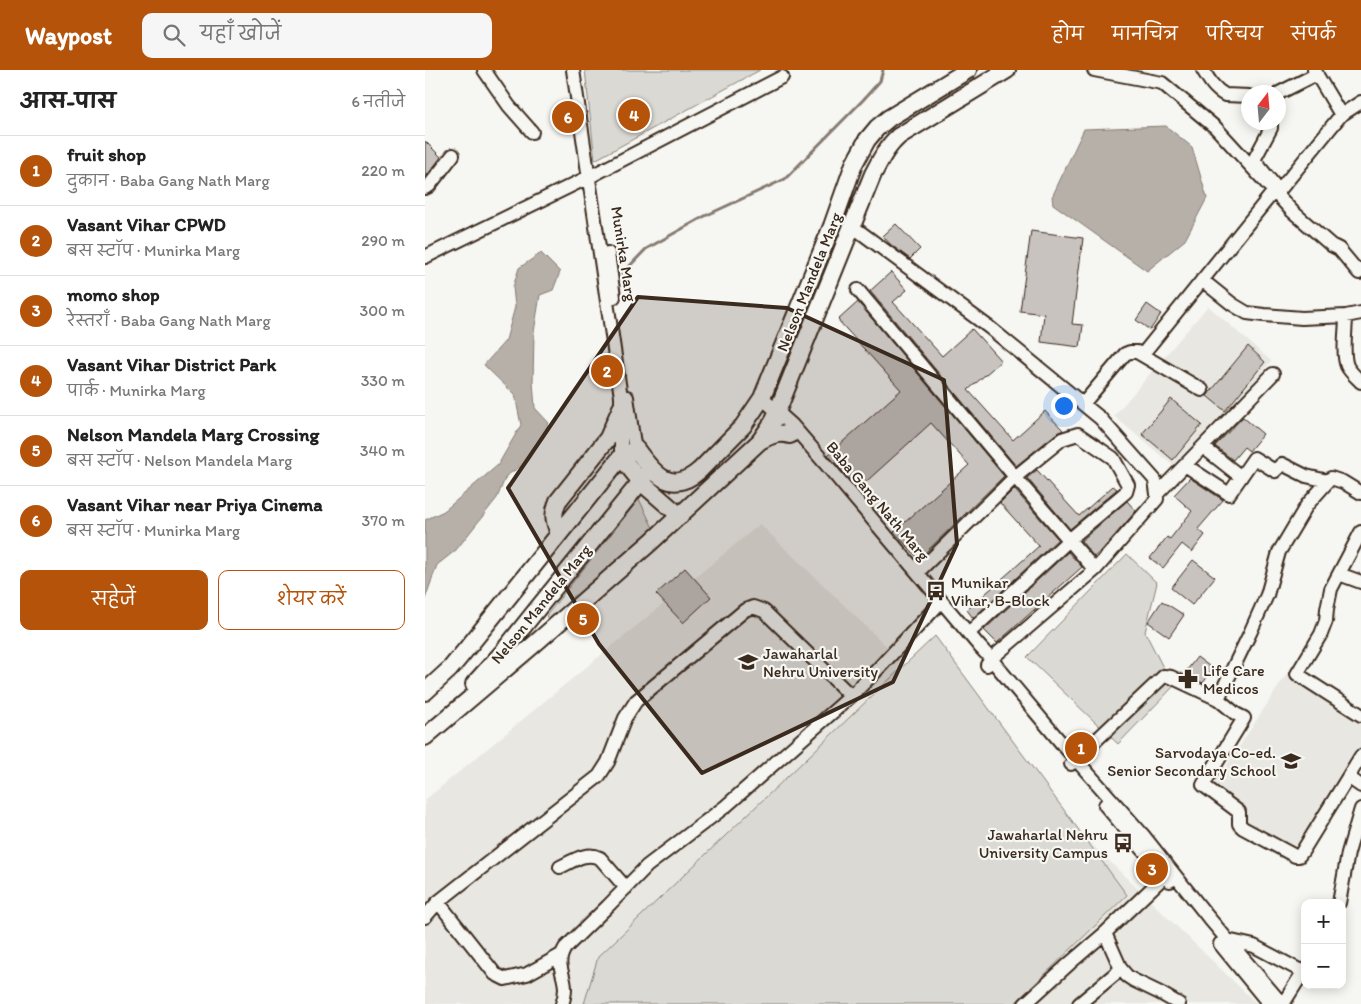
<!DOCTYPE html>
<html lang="hi">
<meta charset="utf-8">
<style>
body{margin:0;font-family:Itim,"Playpen Sans Deva",sans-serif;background:#f6f6f6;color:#222}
.controls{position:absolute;right:15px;bottom:15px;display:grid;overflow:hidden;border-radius:10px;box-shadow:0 2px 12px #0003}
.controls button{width:45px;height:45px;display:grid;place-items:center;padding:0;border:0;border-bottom:1px solid #e0e0e0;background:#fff;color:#222;font:25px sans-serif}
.compass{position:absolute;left:816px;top:15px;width:45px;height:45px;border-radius:50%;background:#fff;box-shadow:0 2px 12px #0003;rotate:16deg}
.you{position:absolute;left:638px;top:335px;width:18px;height:18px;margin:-12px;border:4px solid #fff;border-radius:50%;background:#1a73e8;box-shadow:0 0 0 8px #1a73e833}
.badge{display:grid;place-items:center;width:32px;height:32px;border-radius:50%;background:#b45309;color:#fff;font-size:16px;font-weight:700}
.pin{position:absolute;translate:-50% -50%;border:2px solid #fff;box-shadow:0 1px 5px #0006}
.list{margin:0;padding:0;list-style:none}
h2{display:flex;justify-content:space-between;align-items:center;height:65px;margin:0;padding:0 20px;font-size:21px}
h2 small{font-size:16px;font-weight:400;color:#767676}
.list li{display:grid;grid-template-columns:32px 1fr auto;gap:15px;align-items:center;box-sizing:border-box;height:70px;padding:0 20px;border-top:1px solid #e0e0e0}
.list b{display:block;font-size:19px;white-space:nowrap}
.list p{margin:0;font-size:16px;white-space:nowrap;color:#767676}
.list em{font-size:16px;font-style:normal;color:#767676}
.actions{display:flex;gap:10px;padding:15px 20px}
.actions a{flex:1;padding:11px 0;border:1px solid #b45309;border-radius:10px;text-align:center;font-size:18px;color:#b45309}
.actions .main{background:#b45309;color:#fff}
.icon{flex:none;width:28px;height:28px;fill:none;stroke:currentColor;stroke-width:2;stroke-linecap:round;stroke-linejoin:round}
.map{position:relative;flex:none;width:936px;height:934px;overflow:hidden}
header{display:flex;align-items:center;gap:30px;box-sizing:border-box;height:70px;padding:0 25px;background:#b45309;color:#fff}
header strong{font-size:24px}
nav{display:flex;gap:28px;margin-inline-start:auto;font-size:18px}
.search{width:350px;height:45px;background:#f6f6f6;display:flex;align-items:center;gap:12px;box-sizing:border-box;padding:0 18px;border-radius:10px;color:#767676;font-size:19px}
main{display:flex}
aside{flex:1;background:#fff}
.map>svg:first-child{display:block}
.built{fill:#e8e7e2}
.green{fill:#dad9d3;stroke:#8a8278}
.water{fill:#b6b0a9;stroke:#857a71}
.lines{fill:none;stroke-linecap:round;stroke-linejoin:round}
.stream{stroke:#857a71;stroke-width:3}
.building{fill:#c8c3be;stroke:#3b2a1e}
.minor-casing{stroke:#3b2a1e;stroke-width:16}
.major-casing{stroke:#3b2a1e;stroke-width:20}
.minor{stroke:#f6f6f2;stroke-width:12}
.major{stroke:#f6f6f2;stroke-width:16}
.marked{fill:#3b2a1e;fill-opacity:0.2;stroke:#3b2a1e;stroke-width:4;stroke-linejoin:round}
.labels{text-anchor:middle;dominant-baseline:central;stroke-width:4.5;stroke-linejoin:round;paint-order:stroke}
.street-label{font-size:16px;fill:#3b2a1e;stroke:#f6f6f2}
.poi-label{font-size:16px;fill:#3b2a1e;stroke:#f6f6f2;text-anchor:start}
</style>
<header>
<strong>Waypost</strong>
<div class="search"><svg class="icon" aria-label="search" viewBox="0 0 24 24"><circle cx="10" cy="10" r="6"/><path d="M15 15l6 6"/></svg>यहाँ खोजें</div>
<nav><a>होम</a><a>मानचित्र</a><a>परिचय</a><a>संपर्क</a></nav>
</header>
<main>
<aside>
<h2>आस-पास<small>6 नतीजे</small></h2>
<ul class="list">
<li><span class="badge">1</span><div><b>fruit shop</b><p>दुकान · Baba Gang Nath Marg</p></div><em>220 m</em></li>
<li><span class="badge">2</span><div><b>Vasant Vihar CPWD</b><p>बस स्टॉप · Munirka Marg</p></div><em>290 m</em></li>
<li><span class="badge">3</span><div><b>momo shop</b><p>रेस्तराँ · Baba Gang Nath Marg</p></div><em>300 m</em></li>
<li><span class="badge">4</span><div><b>Vasant Vihar District Park</b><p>पार्क · Munirka Marg</p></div><em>330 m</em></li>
<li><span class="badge">5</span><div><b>Nelson Mandela Marg Crossing</b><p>बस स्टॉप · Nelson Mandela Marg</p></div><em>340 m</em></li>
<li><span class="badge">6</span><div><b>Vasant Vihar near Priya Cinema</b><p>बस स्टॉप · Munirka Marg</p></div><em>370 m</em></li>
</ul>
<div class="actions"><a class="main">सहेजें</a><a>शेयर करें</a></div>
</aside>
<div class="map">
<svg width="936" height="934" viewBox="0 0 936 934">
<rect width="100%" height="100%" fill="#f6f6f2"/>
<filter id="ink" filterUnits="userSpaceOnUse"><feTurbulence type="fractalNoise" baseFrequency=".02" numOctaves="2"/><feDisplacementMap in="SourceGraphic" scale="10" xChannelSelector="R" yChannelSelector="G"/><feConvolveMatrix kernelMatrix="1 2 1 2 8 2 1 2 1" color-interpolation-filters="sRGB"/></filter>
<g filter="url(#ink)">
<path class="built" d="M783,236L846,291L757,403L689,346Z
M335,454L832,934H0V730Z
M863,602L936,646V677L870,784L813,755L818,747L784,723Z"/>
<path class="green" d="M160,0H335L170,90Z
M214,429L228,458L125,549L121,546Z
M702,484L732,513L720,562L748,617L693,674L602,587Z
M510,566L702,825L589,934H159L173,887Z"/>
<path class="water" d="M741,56L767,77L782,128L760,170L722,201L628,134L627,127L659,59Z
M116,183L135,202L128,220L115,225L109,262L108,312L110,338L124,353L101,393L81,406L72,428L31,480L12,495L0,529V450L19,441L73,395L96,355L90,325L59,295L81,270L90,237L88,217L94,198Z"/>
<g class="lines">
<path class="stream" d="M197,204L221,179L280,146L360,109L438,30L455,11L458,0"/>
</g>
<path class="building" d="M0,71L16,87L0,108Z
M471,154L495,179L485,189L465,174L458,166Z
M606,161L658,168L647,254L658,255L655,277L616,272L619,244L595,241Z
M466,202L482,220L468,232L517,286L547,259L576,291L543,320L588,370L620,341L638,360L632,363L591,396L445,221Z
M433,232L579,406L494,489L469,462L544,395L506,353L433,419L403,385L476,320L413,250Z
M722,234L736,244L725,260L711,250Z
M823,276L840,292L800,341L782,326Z
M746,329L777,355L748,390L717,364Z
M818,347L838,364L824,381L819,377L808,390L790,376Z
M612,400L654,446L688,416L692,419L645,459L602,408Z
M765,408L798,430L773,459L780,465L767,482L757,474L738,498L725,488L742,467L745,469L767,441L749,425Z
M589,419L633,469L548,548L542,540L614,476L575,433Z
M702,431L711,441L677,480L669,487L656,471Z
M643,482L657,497L572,573L559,560Z
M768,490L790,507L767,535L746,518Z
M260,498L286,527L258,553L231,524Z
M737,531L759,545L744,567L723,552Z
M772,587L788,599L778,613L759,604Z"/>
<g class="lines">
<defs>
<path id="minor" d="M59,0L84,36L107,62
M148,0L196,327V387
M669,0L737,13L791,58L867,141L906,175L914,179L934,203L936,199
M778,0C784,10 789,19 800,25L824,26
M889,0L916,45L936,32
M854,23L892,4
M846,52V58L829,90L854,121L916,45
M0,118L4,116L28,85
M427,156L565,258L675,348L730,410L732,424V429L670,500L566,589L562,595
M183,183L189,227
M0,187L170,104L357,7
M777,210L807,234L822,243L839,245L877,248L921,246L936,243
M433,220L590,407L670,500
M921,246C921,260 917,284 922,296C925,302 931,307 936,312
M717,285L849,121
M202,327L209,374L211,379
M337,328L367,355L405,399L555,577L566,589L638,675L718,765L783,847L857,934
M658,334L700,284L705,282H712L777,320
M778,377L816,407
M760,395L804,424L829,388L850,401L857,394L881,406L903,411
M732,424L848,304
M936,462L906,519L902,539L901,551L896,564L872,604L936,645
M493,502L590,407L637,369L653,364L688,388L703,415L701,422L644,470L548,559
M914,504L936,512
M793,629L825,563L842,525L854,482L882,435L906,408L918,412L936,423
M646,694L739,606L746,607L793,629L811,644L819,648L778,715L814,742V754L818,758L870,786H874L877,782L936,686
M923,707L936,716
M680,735L745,811
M135,797C148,791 161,781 175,788L201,818
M13,832L70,904L80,909L102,904L136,885
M914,833L923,783L936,739
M0,847L13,832L174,706L183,692L200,648L211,631L320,540L328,537L339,541L426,626
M680,863L696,899L702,906L708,910L735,923L754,934
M802,870L829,876L878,902
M795,874L844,934
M137,934C139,929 140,923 140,918C139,901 130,895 140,878L183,836L222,796L301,736L426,626L450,602L511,537
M600,934L645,893L680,863L745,801
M654,934L696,899
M858,934L880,899"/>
<path id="major" d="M335,371L348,352L448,104C455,91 462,76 474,66L582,0
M196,387L216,412L255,446
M134,464C129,449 127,446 133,431L183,368L196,338
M49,614L77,583L113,538L226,399
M0,622L25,599L48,571L196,387L211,379C229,404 246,426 275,400L318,356L337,328L407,156L429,94L442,70L452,58L464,48L543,0
M0,667L106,577L226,472L335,371C346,365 353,362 365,365"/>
</defs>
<use href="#minor" class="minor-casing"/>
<use href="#major" class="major-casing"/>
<use href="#minor" class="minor"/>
<use href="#major" class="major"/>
</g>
</g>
<path class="marked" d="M213,227L362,238L519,310L532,474L468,612L277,703L174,574L83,418Z"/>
<defs>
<symbol id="bus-bare" viewBox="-9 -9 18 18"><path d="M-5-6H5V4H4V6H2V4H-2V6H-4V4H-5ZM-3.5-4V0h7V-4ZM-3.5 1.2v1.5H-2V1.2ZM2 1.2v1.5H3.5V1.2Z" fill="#3b2a1e" stroke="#f6f6f2" stroke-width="2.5" paint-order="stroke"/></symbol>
<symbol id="university-bare" viewBox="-9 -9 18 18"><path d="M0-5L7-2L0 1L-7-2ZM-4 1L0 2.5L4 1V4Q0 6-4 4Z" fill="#3b2a1e" stroke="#f6f6f2" stroke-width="2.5" paint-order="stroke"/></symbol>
<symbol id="pharmacy-bare" viewBox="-9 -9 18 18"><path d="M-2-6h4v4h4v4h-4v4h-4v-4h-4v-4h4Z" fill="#3b2a1e" stroke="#f6f6f2" stroke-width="2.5" paint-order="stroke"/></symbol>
<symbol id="school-bare" viewBox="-9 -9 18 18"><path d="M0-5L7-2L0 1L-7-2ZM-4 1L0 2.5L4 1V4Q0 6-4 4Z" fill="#3b2a1e" stroke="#f6f6f2" stroke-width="2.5" paint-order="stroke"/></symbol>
</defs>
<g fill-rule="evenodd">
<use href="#bus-bare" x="497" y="507" width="28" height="28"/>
<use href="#university-bare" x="309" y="578" width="28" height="28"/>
<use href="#pharmacy-bare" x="749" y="595" width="28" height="28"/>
<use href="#school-bare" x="852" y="677" width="28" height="28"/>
<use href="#bus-bare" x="684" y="759" width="28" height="28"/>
</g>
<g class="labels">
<g class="street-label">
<text transform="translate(199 184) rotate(81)">Munirka Marg</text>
<text transform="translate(384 212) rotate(-68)">Nelson Mandela Marg</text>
<text transform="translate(453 431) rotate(50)">Baba Gang Nath Marg</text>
<text transform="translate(116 534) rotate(-51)">Nelson Mandela Marg</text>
</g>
<g class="poi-label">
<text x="526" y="512">Munikar<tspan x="526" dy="18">Vihar, B-Block</tspan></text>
<text x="338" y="583">Jawaharlal<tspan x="338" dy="18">Nehru University</tspan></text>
<text x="778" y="600">Life Care<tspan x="778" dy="18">Medicos</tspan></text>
<text x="851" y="682" text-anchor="end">Sarvodaya Co-ed.<tspan x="851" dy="18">Senior Secondary School</tspan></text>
<text x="683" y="764" text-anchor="end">Jawaharlal Nehru<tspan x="683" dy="18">University Campus</tspan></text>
</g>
</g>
</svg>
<div class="controls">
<button>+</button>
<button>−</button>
</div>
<svg class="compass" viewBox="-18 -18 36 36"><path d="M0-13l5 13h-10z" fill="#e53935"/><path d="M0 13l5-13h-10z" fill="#767676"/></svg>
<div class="you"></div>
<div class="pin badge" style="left:656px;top:678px">1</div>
<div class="pin badge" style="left:182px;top:301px">2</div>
<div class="pin badge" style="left:727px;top:799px">3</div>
<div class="pin badge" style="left:209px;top:45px">4</div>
<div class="pin badge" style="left:158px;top:549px">5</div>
<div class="pin badge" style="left:143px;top:47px">6</div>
</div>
</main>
